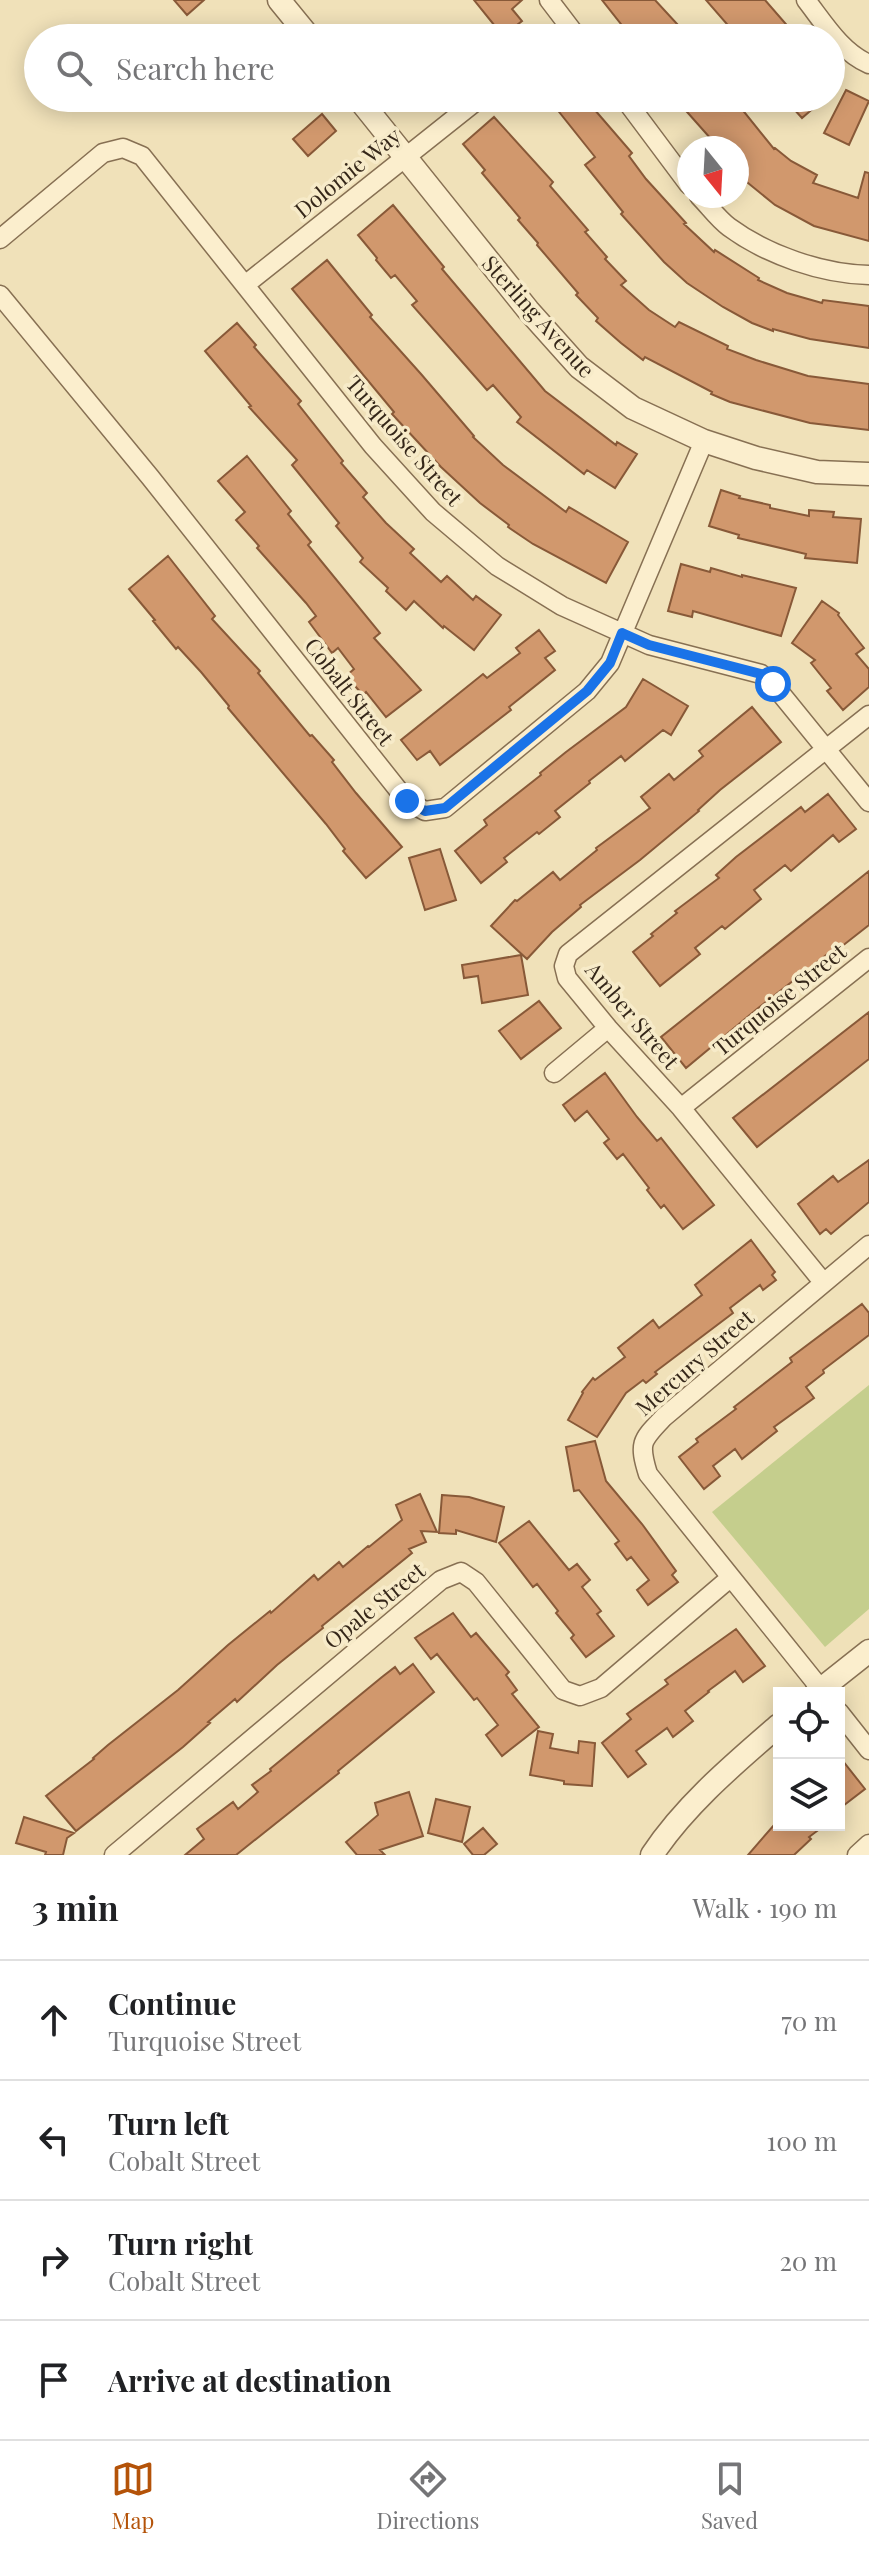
<!DOCTYPE html>
<meta charset="utf-8">
<style>
body{margin:0;font-family:"Playfair Display",serif;background:#f2f2f2;color:#202124}
.controls{position:absolute;right:24px;bottom:24px;display:grid;overflow:hidden;border-radius:0px;box-shadow:0 4px 20px #0003}
.controls button{width:72px;height:72px;display:grid;place-items:center;padding:0;border:0;border-bottom:2px solid #e0e0e0;background:#fff;color:#202124;font:40px sans-serif}
.compass{position:absolute;left:677px;top:136px;width:72px;height:72px;border-radius:50%;background:#fff;box-shadow:0 4px 20px #0003;rotate:162deg}
.stop{position:absolute;width:24px;height:24px;margin:-18px;border:6px solid #1a73e8;border-radius:50%;background:#fff}
.stop.end{background:#1a73e8;border-color:#fff;box-shadow:0 2px 8px #0008}
.list{margin:0;padding:0;list-style:none}
h2{display:flex;justify-content:space-between;align-items:center;height:104px;margin:0;padding:0 32px;font-size:34px}
h2 small{font-size:26px;font-weight:400;color:#757577}
.list li{display:grid;grid-template-columns:52px 1fr auto;gap:24px;align-items:center;box-sizing:border-box;height:120px;padding:0 32px;border-top:2px solid #e0e0e0}
.list b{display:block;font-size:30px;white-space:nowrap}
.list p{margin:0;font-size:26px;white-space:nowrap;color:#757577}
.list em{font-size:26px;font-style:normal;color:#757577}
.icon{flex:none;width:44px;height:44px;fill:none;stroke:currentColor;stroke-width:2;stroke-linecap:round;stroke-linejoin:round}
.map{position:relative;flex:none;width:869px;height:1855px;overflow:hidden}
.search{position:absolute;background:#fff;box-shadow:0 4px 20px #0003;left:24px;right:24px;top:24px;height:88px;display:flex;align-items:center;gap:20px;box-sizing:border-box;padding:0 28px;border-radius:44px;color:#757577;font-size:30px}
.sheet{height:584px;background:#fff}
nav{display:flex;justify-content:space-around;align-items:center;box-sizing:border-box;height:112px;border-top:2px solid #e0e0e0;background:#fff;font-size:22px;color:#757577}
nav a{display:grid;justify-items:center;gap:4px}
nav .on{color:#b45309}
.map>svg:first-child{display:block}
.green{fill:#c5ce8d}
.building{fill:#d1986d;stroke:#885938;stroke-width:2}
.lines{fill:none;stroke-linecap:round;stroke-linejoin:round}
.minor-casing{stroke:#877053;stroke-width:21}
.tertiary-casing{stroke:#877053;stroke-width:25}
.minor{stroke:#fbeecd;stroke-width:18}
.tertiary{stroke:#fbeecd;stroke-width:22}
.route{stroke:#1a73e8;stroke-width:10}
.labels{text-anchor:middle;dominant-baseline:central;stroke-width:7;stroke-linejoin:round;paint-order:stroke}
.street-label{font-size:22px;fill:#352719;stroke:#f7ebc9}
</style>
<div class="map">
<svg width="869" height="1855" viewBox="0 0 869 1855">
<rect width="100%" height="100%" fill="#f0e1b9"/>
<path class="green" d="M869,1385V1609L825,1647L712,1512Z"/>
<path class="building" d="M174,0H204L187,15Z
M474,0H522L512,9L522,21L503,36Z
M602,0H655L690,38H632Z
M706,0H765L798,38H739Z
M846,90L869,101L849,145L824,133Z
M548,98H588L596,107L594,109L632,153L629,156L646,179L686,223L684,224L714,252L715,250L759,278L758,280L787,293L822,303L823,300L869,306V348L810,339L773,329V331L752,323L723,307L687,283L664,262L621,214L623,212L585,165L595,157Z
M687,98H733L774,149L775,148L791,161L817,175L813,183L858,198L865,172L869,173V241L814,226L775,205L737,174V148H719L680,104Z
M784,98H825L802,118Z
M322,114L336,131L308,156L293,139Z
M494,117L553,182L550,186L588,230L585,232L607,257L605,259L626,281L621,285L649,310L675,327L679,322L728,346L727,349L756,360L808,376L869,384V430L810,423L730,402L711,394L712,392L645,357L643,360L621,343L596,321L598,318L576,295L578,293L537,245L538,243L518,220L520,218L482,173L485,170L463,144Z
M393,205L444,267L442,269L545,391L616,445L617,442L637,454L615,488L587,470L584,474L517,422L521,417L493,385L487,390L412,305L417,301L395,275L391,278L376,260L377,258L358,235Z
M327,260L372,315L370,317L421,374L474,436L473,437L503,465L566,512L569,507L628,542L606,583L533,544L508,527L509,525L480,503L441,467L392,414L394,412L292,289Z
M237,323L256,345L254,347L301,401L298,404L343,461L341,463L367,493L363,497L386,523L414,549L410,553L441,582L447,576L473,600L476,596L501,615L474,650L444,626L443,628L414,601L406,610L386,591L388,588L360,562L363,558L336,526L339,523L292,465L297,460L249,407L251,406L205,351Z
M247,456L291,511L288,514L311,542L308,545L380,633L374,638L421,690L386,717L366,692L363,695L346,676L354,669L338,648L332,653L309,622L316,616L306,603L257,548L259,546L236,520L245,512L218,481Z
M721,490L740,496L739,498L770,505V508L809,516V510L834,512L833,517L861,519L857,563L805,558L806,554L738,538L739,535L709,526Z
M168,556L215,616L212,619L260,671L258,673L310,736L312,735L334,760L332,762L356,793L402,847L366,878L343,851L345,849L326,824L228,708L229,706L201,672L178,647L176,649L153,621L155,620L129,589Z
M681,564L710,572L711,568L742,577V575L796,588L781,636L693,611L692,617L668,611Z
M822,601L839,613L838,615L864,648L856,654L869,669V687L843,710L827,691L831,688L811,663L815,660L792,643Z
M539,630L555,651L545,658L555,670L509,707L511,710L440,765L430,751L417,760L401,740L483,674L487,678L520,653L516,648Z
M643,679L688,706L671,735L663,730L625,761L621,756L589,781L590,783L555,811L560,817L539,834L537,832L504,858L507,862L481,883L455,851L487,825L484,820L541,775L540,773L566,752L626,707Z
M752,707L781,742L720,790L698,810L699,811L640,860L580,905L581,907L552,932L527,959L491,926L515,900L517,901L553,872L560,880L597,850L596,848L650,808L641,797L669,774L674,780L703,756L699,751Z
M828,794L856,829L839,842L833,835L791,871L785,865L754,890L761,899L725,929L722,926L695,948L700,954L660,986L633,952L653,936L651,934L677,913L675,911L719,878L716,875L736,857L801,807L805,812Z
M440,849L456,900L425,910L409,858Z
M869,871V925L841,947L839,945L757,1009L686,1068L661,1037Z
M521,955L528,995L482,1003L478,976L464,978L462,965Z
M539,1001L561,1028L521,1059L499,1031Z
M869,1012V1059L757,1147L733,1118Z
M605,1073L637,1117L657,1141L661,1138L714,1205L683,1229L664,1205L661,1208L647,1190L649,1188L623,1154L617,1159L604,1143L609,1139L587,1111L575,1121L563,1105Z
M869,1160V1202L831,1234L826,1229L820,1234L798,1204L833,1176L838,1182Z
M751,1240L775,1272L772,1275L776,1280L763,1290L760,1285L730,1308L733,1313L655,1372L657,1374L646,1383L643,1380L626,1393L597,1437L568,1420L583,1393L582,1392L593,1378L595,1380L625,1357L618,1348L653,1320L659,1328L702,1295L695,1285Z
M862,1304L869,1313V1335L823,1370L824,1373L806,1387L814,1398L774,1427L777,1431L742,1459L735,1449L713,1466L720,1476L704,1489L679,1457L698,1442L696,1439L736,1409L734,1407L792,1362L790,1358Z
M595,1441L606,1481L642,1524L676,1571L672,1575L678,1582L648,1605L637,1590L649,1580L631,1557L627,1560L615,1544L619,1541L579,1490L574,1491L566,1447Z
M420,1494L437,1532L421,1531L426,1542L409,1549L412,1553L322,1626L323,1628L277,1665L237,1702L235,1699L208,1722L210,1723L183,1747L76,1831L46,1796L94,1759L93,1758L108,1745L178,1690L228,1645L270,1611L271,1613L314,1575L318,1580L339,1562L343,1567L368,1546L369,1547L402,1520L396,1505Z
M442,1495L469,1497L504,1507L496,1542L456,1530V1534L439,1533Z
M529,1521L569,1570L577,1564L590,1580L582,1587L601,1611L597,1614L614,1636L586,1657L571,1638L574,1635L556,1613L558,1611L537,1584L533,1587L499,1543Z
M453,1613L471,1637L476,1633L509,1672L506,1675L517,1690L512,1694L539,1727L502,1756L486,1735L498,1725L477,1698L474,1700L437,1654L431,1659L415,1638Z
M736,1629L765,1666L743,1682L735,1671L708,1691L709,1692L685,1711L693,1721L673,1737L667,1728L636,1751L646,1764L628,1777L602,1743L631,1719L627,1714L668,1684L665,1680Z
M413,1664L434,1692L338,1771L339,1773L236,1855H185L204,1839L197,1829L233,1802L238,1809L258,1792L252,1785L271,1771L270,1769L382,1677L395,1667L400,1674Z
M538,1731L553,1734L550,1748L578,1753L579,1741L595,1743L592,1786L564,1784V1781L530,1775Z
M839,1756L865,1789L839,1809Z
M409,1792L423,1836L380,1850L385,1855H357L346,1842L378,1815L375,1803Z
M436,1799L470,1807L462,1842L428,1833Z
M24,1817L74,1833L67,1838L63,1855H45L46,1852L16,1843Z
M774,1825H825L809,1837L811,1839L794,1855H748Z
M483,1828L497,1844L484,1855H473L464,1844Z"/>
<g class="lines">
<defs>
<path id="minor" d="M549,0L578,38
M806,0C824,23 841,52 869,64
M624,98L689,185
M699,196C709,206 718,219 729,227C767,255 822,274 869,275
M0,239L103,153L123,148L142,156L373,446L433,512L497,566L562,606L649,645L761,674L773,684L869,802
M245,285L480,98
M0,295L150,477L407,801L425,811L445,808L587,691L610,663L704,441
M554,1073L608,1028
M681,1108L869,958
M823,1282L681,1108L608,1028L567,978L564,966L568,954L869,715
M824,1693L648,1474C638,1442 642,1440 664,1417L869,1245
M839,1712L869,1750
M114,1855L441,1580L461,1572L476,1582L563,1690L580,1696L601,1688L730,1578
M857,1855L869,1844"/>
<path id="tertiary" d="M279,0L310,38
M358,98L528,310L579,367L633,408L704,441L756,458L817,472L869,474
M816,1693L869,1651
M652,1855C685,1805 734,1764 779,1725"/>
</defs>
<use href="#minor" class="minor-casing"/>
<use href="#tertiary" class="tertiary-casing"/>
<use href="#minor" class="minor"/>
<use href="#tertiary" class="tertiary"/>
</g>
<g class="lines">
<path class="route" d="M407,801L425,811L445,808L587,691L610,663L622,633L649,645L761,674L773,684"/>
</g>
<g class="labels">
<g class="street-label">
<text transform="translate(347 172) rotate(-39)">Dolomie Way</text>
<text transform="translate(539 316) rotate(48)">Sterling Avenue</text>
<text transform="translate(405 440) rotate(49)">Turquoise Street</text>
<text transform="translate(350 691) rotate(52)">Cobalt Street</text>
<text transform="translate(779 999) rotate(-39)">Turquoise Street</text>
<text transform="translate(633 1015) rotate(50)">Amber Street</text>
<text transform="translate(694 1362) rotate(-41)">Mercury Street</text>
<text transform="translate(374 1605) rotate(-39)">Opale Street</text>
</g>
</g>
</svg>
<div class="controls">
<button><svg class="icon" aria-label="locate" viewBox="0 0 24 24"><circle cx="12" cy="12" r="6"/><path d="M12 2v4M12 18v4M2 12h4M18 12h4"/></svg></button>
<button><svg class="icon" aria-label="layers" viewBox="0 0 24 24"><path d="M12 4l9 5-9 5-9-5zM3 14l9 5 9-5"/></svg></button>
</div>
<svg class="compass" viewBox="-18 -18 36 36"><path d="M0-13l5 13h-10z" fill="#e53935"/><path d="M0 13l5-13h-10z" fill="#757577"/></svg>
<div class="stop" style="left:773px;top:684px"></div>
<div class="stop end" style="left:407px;top:801px"></div>
<div class="search"><svg class="icon" aria-label="search" viewBox="0 0 24 24"><circle cx="10" cy="10" r="6"/><path d="M15 15l6 6"/></svg>Search here</div>
</div>
<section class="sheet">
<h2>3 min<small>Walk · 190 m</small></h2>
<ul class="list">
<li><svg class="icon" aria-label="ahead" viewBox="0 0 24 24"><path d="M12 20V5M6 11l6-6 6 6"/></svg><div><b>Continue</b><p>Turquoise Street</p></div><em>70 m</em></li>
<li><svg class="icon" aria-label="left" viewBox="0 0 24 24"><path d="M17 20v-9H6M10 6l-5 5 5 5"/></svg><div><b>Turn left</b><p>Cobalt Street</p></div><em>100 m</em></li>
<li><svg class="icon" aria-label="right" viewBox="0 0 24 24"><path d="M7 20v-9h11M14 6l5 5-5 5"/></svg><div><b>Turn right</b><p>Cobalt Street</p></div><em>20 m</em></li>
<li><svg class="icon" aria-label="arrive" viewBox="0 0 24 24"><path d="M6 21V4h12l-3 4 3 4H6"/></svg><div><b>Arrive at destination</b></div></li>
</ul>
</section>
<nav>
<a class="on"><svg class="icon" aria-label="map" viewBox="0 0 24 24"><path d="M3 6l6-2 6 2 6-2v14l-6 2-6-2-6 2zM9 4v14M15 6v14"/></svg>Map</a>
<a><svg class="icon" aria-label="directions" viewBox="0 0 24 24"><path d="M12 3l9 9-9 9-9-9zM9 14v-3h6M13 9l2 2-2 2"/></svg>Directions</a>
<a><svg class="icon" aria-label="saved" viewBox="0 0 24 24"><path d="M7 4h10v16l-5-4-5 4z"/></svg>Saved</a>
</nav>
